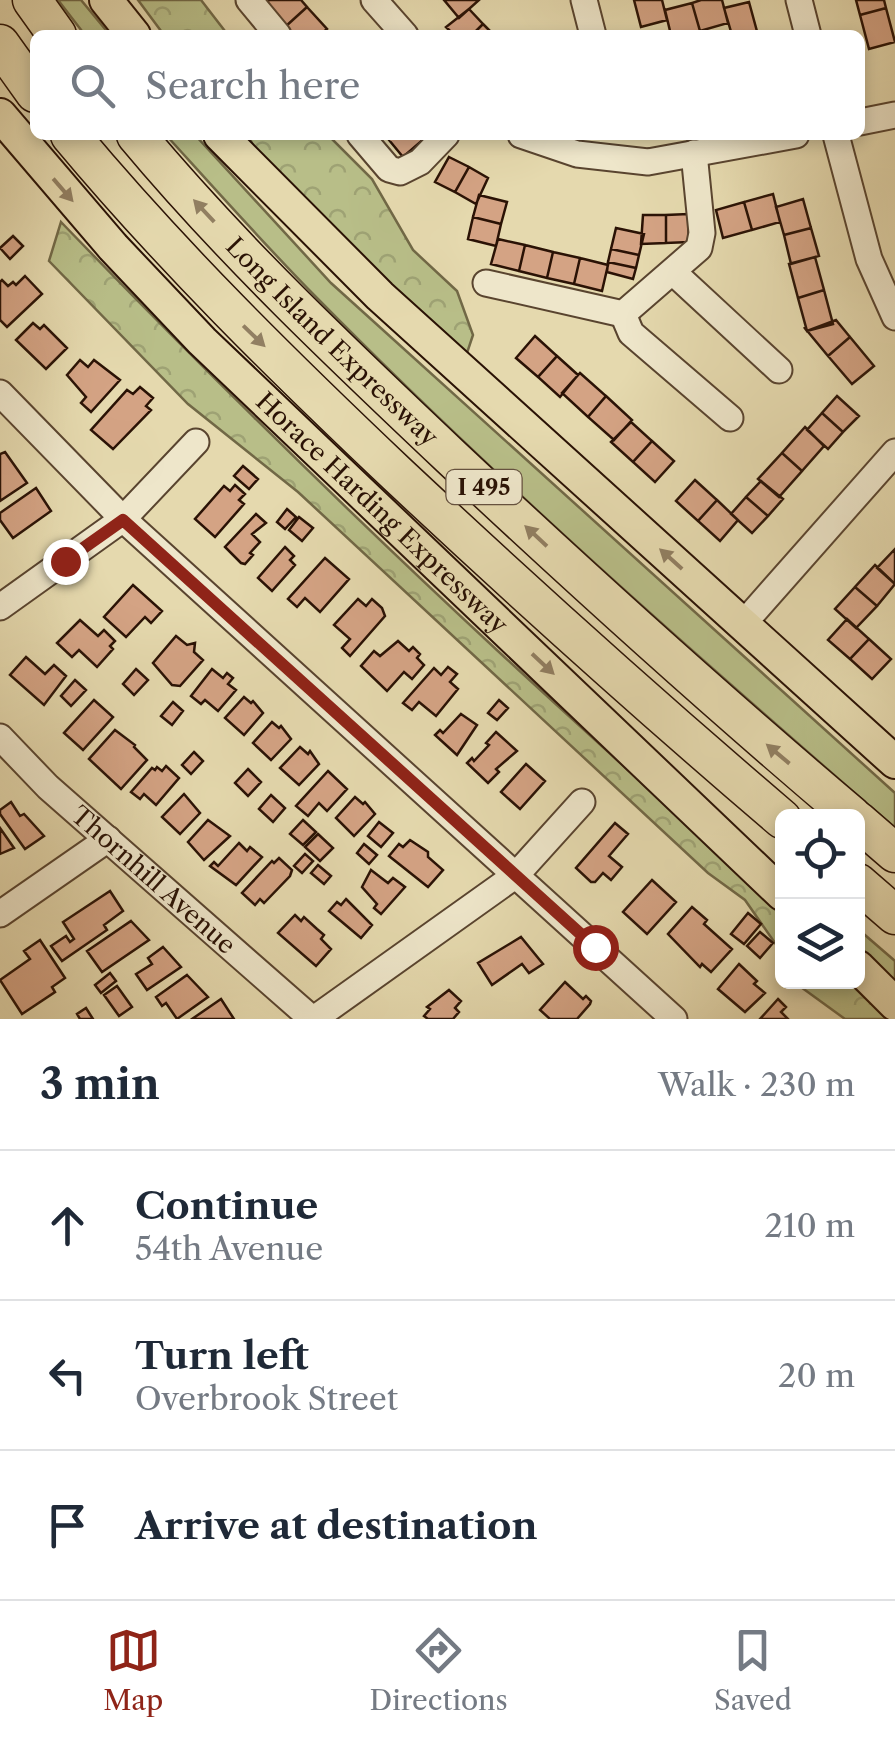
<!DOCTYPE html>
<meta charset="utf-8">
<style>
body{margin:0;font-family:"Libre Caslon Text",serif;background:#f6f6f7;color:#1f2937}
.controls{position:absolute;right:30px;bottom:30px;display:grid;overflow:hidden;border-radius:15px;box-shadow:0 5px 15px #0003}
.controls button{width:90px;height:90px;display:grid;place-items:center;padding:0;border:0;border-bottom:2px solid #e0e1e3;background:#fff;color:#1f2937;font:50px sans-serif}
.stop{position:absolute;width:30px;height:30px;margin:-22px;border:8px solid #8f2418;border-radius:50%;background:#fff}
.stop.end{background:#8f2418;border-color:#fff;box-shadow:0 2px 10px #0008}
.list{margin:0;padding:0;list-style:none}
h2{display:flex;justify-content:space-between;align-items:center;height:130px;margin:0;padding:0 40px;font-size:42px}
h2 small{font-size:32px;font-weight:400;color:#747a83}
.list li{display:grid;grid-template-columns:65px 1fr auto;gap:30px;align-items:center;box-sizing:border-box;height:150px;padding:0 40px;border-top:2px solid #e0e1e3}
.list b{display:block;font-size:38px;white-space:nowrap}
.list p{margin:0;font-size:32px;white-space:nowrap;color:#747a83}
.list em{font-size:32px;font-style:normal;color:#747a83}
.icon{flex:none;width:55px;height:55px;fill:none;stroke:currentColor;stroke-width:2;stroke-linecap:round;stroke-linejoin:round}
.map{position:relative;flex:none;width:895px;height:1019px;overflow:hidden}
.search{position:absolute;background:#fff;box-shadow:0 5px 15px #0003;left:30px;right:30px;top:30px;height:110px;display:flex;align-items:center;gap:25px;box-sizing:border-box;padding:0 35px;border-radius:15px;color:#747a83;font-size:38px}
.sheet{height:580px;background:#fff}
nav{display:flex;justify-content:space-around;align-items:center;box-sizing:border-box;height:140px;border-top:2px solid #e0e1e3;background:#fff;font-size:28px;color:#747a83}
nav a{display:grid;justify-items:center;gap:5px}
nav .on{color:#8f2418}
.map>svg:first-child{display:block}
.grass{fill:#b8be88;stroke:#716846;stroke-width:2.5}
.forest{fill:url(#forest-crowns);stroke:#716846;stroke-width:2.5}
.building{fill:#d4a384;stroke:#2a1205;stroke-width:2.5}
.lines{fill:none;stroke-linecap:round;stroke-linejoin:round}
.minor-casing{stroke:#59442f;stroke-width:29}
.major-casing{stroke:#2a1205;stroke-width:36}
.highway-casing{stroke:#2a1205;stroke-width:41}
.minor{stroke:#eee6ca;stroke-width:25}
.major{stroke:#e5d9ae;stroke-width:32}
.highway{stroke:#e5d9ae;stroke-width:38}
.oneway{fill:#917f62}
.route{stroke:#8f2418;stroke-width:12}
.labels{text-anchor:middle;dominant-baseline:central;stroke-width:8;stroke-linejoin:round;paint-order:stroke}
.shield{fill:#eee6ca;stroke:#655240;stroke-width:2.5}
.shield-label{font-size:22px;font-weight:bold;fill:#2a1205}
.street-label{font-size:25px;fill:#2a1205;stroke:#eee6ca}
</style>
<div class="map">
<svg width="895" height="1019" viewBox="0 0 895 1019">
<defs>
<pattern id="forest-crowns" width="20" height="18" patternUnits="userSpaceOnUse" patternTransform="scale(2.5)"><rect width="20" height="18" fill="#b8be88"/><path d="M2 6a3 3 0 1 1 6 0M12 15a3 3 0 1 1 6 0" fill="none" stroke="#9ea274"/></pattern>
</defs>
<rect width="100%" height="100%" fill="#e5d9ae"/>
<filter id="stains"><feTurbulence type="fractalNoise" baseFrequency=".002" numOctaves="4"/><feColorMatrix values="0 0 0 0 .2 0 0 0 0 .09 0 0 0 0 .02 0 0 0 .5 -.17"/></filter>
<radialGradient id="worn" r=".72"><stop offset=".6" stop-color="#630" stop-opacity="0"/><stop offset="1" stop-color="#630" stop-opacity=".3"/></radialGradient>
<path class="grass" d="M58,0H81L110,35H85Z
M166,135H195L331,283L895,793V828C697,656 499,483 315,296C264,244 215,189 166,135Z
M858,929L895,961V984L858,946Z"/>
<path class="forest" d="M138,0H201L228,35H164Z
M248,135H328L372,179L413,250L457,291L473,335L467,353L418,315L257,153Z
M61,222C203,369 349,513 499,652C594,740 691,825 782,916V953L745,900L708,873L298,492L188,404L49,261Z
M794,982H849L887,1019H845Z"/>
<path class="building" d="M269,0H301L307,7L285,27L265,4Z
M444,0H479L459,18Z
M634,0H662L667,20L641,27Z
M701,0H722L728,23L700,31L692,3Z
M856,0H884L886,8L860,15Z
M749,2L758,35H732L724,8Z
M692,3L700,31L671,35L665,10Z
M307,7L327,29L320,35H292L285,27Z
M886,8L895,42L869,49L860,15Z
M469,9L483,24L472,35H454L446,27Z
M483,24L494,35H472Z
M395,135H422L425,138L403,157L389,140Z
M449,157L469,167L455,192L435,182Z
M469,167L488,178L476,204L455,192Z
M773,194L780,222L752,230L744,202Z
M479,195L507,202L501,224L473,217Z
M803,199L811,228L784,235L776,207Z
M744,202L752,230L723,238L716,210Z
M688,214L689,242L666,243V215Z
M643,215H666V243L641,244Z
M473,217L501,224L496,246L468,239Z
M616,228L644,234L639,255L611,249Z
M811,228L819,256L791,264L784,235Z
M13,236L23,246L10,259L0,248Z
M498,239L525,245L519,271L491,264Z
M525,245L553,252L547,278L519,271Z
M611,249L639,255L636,268L608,262Z
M553,252L580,258L574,284L547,278Z
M815,257L824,290L798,298L789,264Z
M580,258L608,265L602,291L574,284Z
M608,262L636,268L633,279L607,272Z
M25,276L42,294L7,327L0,320V282L2,280L8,286L13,282L16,285Z
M824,290L833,324L807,331L798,298Z
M836,320L850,337L828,356L804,327L807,331Z
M33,323L40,329L44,325L67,348L46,369L16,340Z
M535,336L557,356L538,377L516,358Z
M850,337L874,366L852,384L828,356Z
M557,356L578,375L560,397L538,377Z
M80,360L88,367L94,360L120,380L91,412L81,403L86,397L67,375Z
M580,373L606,396L588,417L562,393Z
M140,387L153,398L146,406L151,410L113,449L91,430L127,390L133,394Z
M606,396L632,420L614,440L588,417Z
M837,396L859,416L843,432L822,413Z
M822,413L843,432L828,449L807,430Z
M631,422L652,441L633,462L611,442Z
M805,427L824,446L802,471L782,453Z
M652,441L674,461L655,482L633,462Z
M5,452L27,483L0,501V454Z
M782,453L802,471L779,497L758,479Z
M243,466L258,479L249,489L234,476Z
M695,480L717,500L698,521L676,501Z
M761,481L783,499L768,516L746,497Z
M235,485L245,494L239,500L244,504L215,537L195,519L224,486L230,491Z
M36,488L51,511L13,538L0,520V513Z
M746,497L768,516L752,533L731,514Z
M717,500L738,520L720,541L698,521Z
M287,509L296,517L285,529L277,522Z
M256,514L266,523L252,534L260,542L250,553L253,555L245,564L241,563L225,547Z
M299,517L313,528L302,541L289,530Z
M285,547L294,556L290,560L295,565L272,591L258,578Z
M895,549V584L877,568Z
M325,558L349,579L320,612L305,598L297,607L288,599Z
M875,565L895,584L877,606L855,587Z
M133,585L162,611L151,623L145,617L126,637L104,617Z
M855,587L877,606L856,628L835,609Z
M358,599L366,606L372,599L382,608L385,616L350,656L342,648L350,639L334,625Z
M847,619L869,639L850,659L828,640Z
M80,620L98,636L104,630L115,641L110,646L113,649L97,667L79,650L72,657L57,643Z
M176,636L187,645L195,643L194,652L203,660L180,686L172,685L153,663Z
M869,639L891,659L872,679L850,659Z
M398,641L409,651L413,647L420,654L417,658L424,665L412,679L404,672L387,691L361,666L374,651L380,656Z
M26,657L45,674L54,665L66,676L44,705L10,675Z
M448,667L457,674L450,682L458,689L436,716L419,702L412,710L403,703L434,668L441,675Z
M136,669L148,680L134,695L123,684Z
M212,669L223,678L227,673L233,678L228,684L236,690L218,711L205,700L201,704L191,696Z
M75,680L86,690L71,706L61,696Z
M244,697L251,703L253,701L263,713L244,735L225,718Z
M94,700L113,717L83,750L64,733Z
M499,700L508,708L497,720L488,713Z
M173,702L183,711L172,725L161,716Z
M461,714L477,725L457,755L435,735L440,730L443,733Z
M272,722L279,728L281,726L291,739L271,760L253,743Z
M115,730L135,745L134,747L147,760L121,789L89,759Z
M496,732L517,751L496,769L499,772L488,783L467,763L472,758L474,761L489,745L486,743Z
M300,747L308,754L310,751L319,764L299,785L280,768Z
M194,752L203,761L191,774L182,765Z
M526,764L545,781L520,809L501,792Z
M166,766L179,778L156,805L144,794L140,799L131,792L152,768L155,770L157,767L162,771Z
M248,769L261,782L248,796L235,783Z
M328,771L347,789L327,811L319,803L308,816L296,806Z
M184,794L200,813L180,834L162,817Z
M271,795L285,808L273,822L259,809Z
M355,797L363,804L365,802L375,814L354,836L336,818Z
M11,802L20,816L24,814L44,836L25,849L0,814V810Z
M208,820L230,836L204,860L188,842Z
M303,820L316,832L303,845L290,834Z
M379,822L393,833L381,847L368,836Z
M615,823L628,834L609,856L622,867L611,880L603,873L595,882H591L576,868Z
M0,828L14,848L0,854Z
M318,834L333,848L320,861L305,847Z
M410,840L428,852V857L443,870L428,887L389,856L399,844L403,847Z
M239,843L247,851L250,847L262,857L236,885L210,866L214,862L218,866Z
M364,844L377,855L369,864L357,853Z
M305,854L313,861L302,873L294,866Z
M279,858L292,870L290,876L264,903L260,899L255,905L242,893L272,861L274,863Z
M318,865L331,876L324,884L311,873Z
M371,870L388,883L393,878L405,887L381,914L374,908L377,904L362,887Z
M652,880L676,902L647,934L623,912Z
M110,891L123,911L104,925L107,930L62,961L51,946L66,936L70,942L74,939L63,922Z
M346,899L372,925L361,938L329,911L337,902L341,905Z
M692,907L707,920L704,924L732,949L711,972L702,964L700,967L668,934Z
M748,913L761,924L744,944L731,934Z
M295,915L301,921L304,917L317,929L324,935L321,939L331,949L316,966L278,933Z
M131,921L149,940L102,972L87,951Z
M760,932L773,943L760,958L747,946Z
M521,937L543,964L529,973L522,964L492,985L478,963Z
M40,940L65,978L52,987L55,992L22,1014L0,980L30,959L24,951Z
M163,947L181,967L147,990L136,974L152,964L148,958Z
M739,964L757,981L754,984L765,993L745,1012L718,989Z
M110,973L116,981L101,993L95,985Z
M187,975L208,997L177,1019L166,1003L162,1006L156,997Z
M565,982L583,999L586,996L591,1001L590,1004L577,1019H550L540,1010Z
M117,986L132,1007L119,1016L104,995Z
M449,990L461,1001L455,1008L459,1012L453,1019H428L424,1016L430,1009L427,1007Z
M221,999L234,1019H192Z
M778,999L786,1007L781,1012L788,1019H760Z
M86,1008L93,1019H80L77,1014Z"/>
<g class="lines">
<defs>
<g id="minor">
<path d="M249,0L278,35"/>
<path d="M374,0L405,35"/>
<path d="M584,0L593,35"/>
<path d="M799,0L808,35"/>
<path d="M860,122L895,115"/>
<path d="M360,135L389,169L400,172L420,162L446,135"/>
<path d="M521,135L577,154L648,162L796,135"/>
<path d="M836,135L869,259L895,317"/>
<path d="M673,272L779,370"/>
<path d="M486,283L623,314L699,248L702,233L694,153"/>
<path d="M623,314L631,333L730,418"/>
<path d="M0,393L123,519L674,1019"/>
<path d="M0,607L123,519L196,442"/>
<path d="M743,624L895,452"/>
<path id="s1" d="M0,737L48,787L312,1019"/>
<path d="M0,914L108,839"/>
<path d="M314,1019L516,875L582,802"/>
</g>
<g id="major">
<path d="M106,0L134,35"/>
<path id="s2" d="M0,115L113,247L202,341L782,894"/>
<path d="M220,135L380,296L895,762"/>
<path d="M858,967L895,1004"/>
</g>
<g id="highway">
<path d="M32,0L57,35"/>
<path d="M0,44L35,93"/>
<path d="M70,135C171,256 283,366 397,474C523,592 651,707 782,819"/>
<path id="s3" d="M136,135C232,250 341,353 450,456C581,579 715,700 852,816"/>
<path d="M858,821L895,853"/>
<path d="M858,883L895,915"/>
</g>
</defs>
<use href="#minor" class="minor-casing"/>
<use href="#major" class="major-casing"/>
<use href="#highway" class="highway-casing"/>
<use href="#minor" class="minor"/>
<use href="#major" class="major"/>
<use href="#highway" class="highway"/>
</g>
<defs><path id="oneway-solid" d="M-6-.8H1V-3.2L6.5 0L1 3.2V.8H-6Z" transform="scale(2.5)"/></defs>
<g class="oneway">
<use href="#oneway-solid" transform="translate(63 190) rotate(49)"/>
<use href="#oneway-solid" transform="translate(204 211) rotate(-133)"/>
<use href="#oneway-solid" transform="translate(254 336) rotate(44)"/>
<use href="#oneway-solid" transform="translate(536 536) rotate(-137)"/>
<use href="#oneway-solid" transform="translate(671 559) rotate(-138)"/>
<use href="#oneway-solid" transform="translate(543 664) rotate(43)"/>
<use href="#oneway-solid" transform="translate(778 754) rotate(-140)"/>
</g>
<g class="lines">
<path class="route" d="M65,561L123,520L595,947"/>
</g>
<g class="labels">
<rect class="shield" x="446.5" y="470" width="75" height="34" rx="8"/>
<g class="shield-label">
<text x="484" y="487">I 495</text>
</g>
<g class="street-label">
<text stroke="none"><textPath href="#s3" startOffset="285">Long Island Expressway</textPath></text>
<text stroke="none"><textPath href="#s2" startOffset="552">Horace Harding Expressway</textPath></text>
<text stroke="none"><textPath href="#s1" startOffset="210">Thornhill Avenue</textPath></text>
</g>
</g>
<rect width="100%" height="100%" filter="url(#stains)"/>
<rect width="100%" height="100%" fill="url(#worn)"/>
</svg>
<div class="controls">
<button><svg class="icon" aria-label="locate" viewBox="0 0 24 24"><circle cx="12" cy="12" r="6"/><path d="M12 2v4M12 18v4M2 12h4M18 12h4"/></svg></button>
<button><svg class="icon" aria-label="layers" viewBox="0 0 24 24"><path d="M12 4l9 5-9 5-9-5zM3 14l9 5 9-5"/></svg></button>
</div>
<div class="stop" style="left:595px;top:947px"></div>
<div class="stop end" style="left:65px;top:561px"></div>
<div class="search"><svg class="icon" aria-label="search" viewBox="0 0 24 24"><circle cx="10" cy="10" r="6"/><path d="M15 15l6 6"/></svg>Search here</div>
</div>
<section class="sheet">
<h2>3 min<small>Walk · 230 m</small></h2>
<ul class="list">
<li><svg class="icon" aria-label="ahead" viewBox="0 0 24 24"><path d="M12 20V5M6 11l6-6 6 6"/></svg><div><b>Continue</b><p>54th Avenue</p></div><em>210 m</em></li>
<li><svg class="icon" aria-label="left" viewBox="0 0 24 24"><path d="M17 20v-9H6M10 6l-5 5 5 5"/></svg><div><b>Turn left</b><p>Overbrook Street</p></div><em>20 m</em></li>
<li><svg class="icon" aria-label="arrive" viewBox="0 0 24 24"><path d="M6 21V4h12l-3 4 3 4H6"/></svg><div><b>Arrive at destination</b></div></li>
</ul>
</section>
<nav>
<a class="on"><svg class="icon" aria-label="map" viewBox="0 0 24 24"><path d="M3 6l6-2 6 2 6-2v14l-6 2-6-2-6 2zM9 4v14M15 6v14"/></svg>Map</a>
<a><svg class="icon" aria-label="directions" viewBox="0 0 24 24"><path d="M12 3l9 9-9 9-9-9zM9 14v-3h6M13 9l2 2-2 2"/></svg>Directions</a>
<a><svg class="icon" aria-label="saved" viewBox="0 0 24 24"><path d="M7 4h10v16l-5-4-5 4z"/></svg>Saved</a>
</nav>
